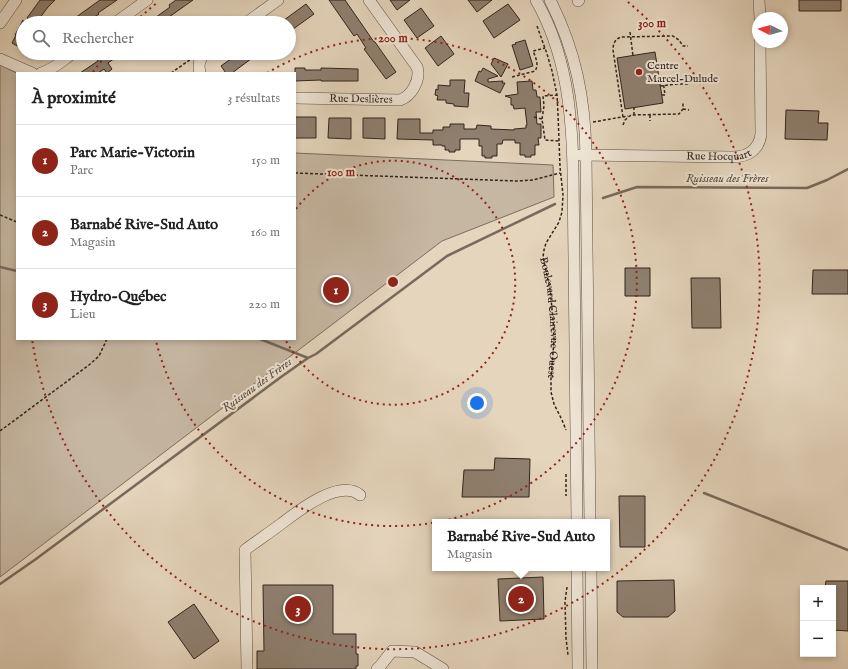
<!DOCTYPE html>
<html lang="fr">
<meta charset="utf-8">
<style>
body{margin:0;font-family:"IM FELL English",serif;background:#f2f2f2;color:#222}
.controls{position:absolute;right:12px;bottom:12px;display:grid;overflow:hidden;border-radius:0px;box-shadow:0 2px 6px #0003}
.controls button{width:36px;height:36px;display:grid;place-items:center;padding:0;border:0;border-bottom:1px solid #e0e0e0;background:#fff;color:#222;font:20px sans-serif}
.compass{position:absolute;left:752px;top:12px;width:36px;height:36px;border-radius:50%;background:#fff;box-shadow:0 2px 6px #0003;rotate:276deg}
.you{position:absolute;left:477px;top:403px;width:14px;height:14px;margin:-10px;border:3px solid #fff;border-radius:50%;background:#1a73e8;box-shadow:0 0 0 6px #1a73e833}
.badge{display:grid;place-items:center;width:26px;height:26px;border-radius:50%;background:#8f2418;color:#fff;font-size:13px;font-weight:700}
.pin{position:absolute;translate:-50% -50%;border:2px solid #fff;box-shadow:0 1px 4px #0006}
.popup{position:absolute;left:432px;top:519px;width:178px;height:52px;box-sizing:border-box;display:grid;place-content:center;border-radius:0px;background:#fff;filter:drop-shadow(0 1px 3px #0005);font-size:13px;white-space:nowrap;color:#767676}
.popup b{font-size:15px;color:#222}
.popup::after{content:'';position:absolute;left:50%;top:100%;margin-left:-8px;border:8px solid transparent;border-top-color:#fff}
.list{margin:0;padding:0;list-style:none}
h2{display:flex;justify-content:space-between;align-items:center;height:52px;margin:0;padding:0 16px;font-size:17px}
h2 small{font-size:13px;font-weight:400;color:#767676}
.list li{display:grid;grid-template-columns:26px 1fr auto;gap:12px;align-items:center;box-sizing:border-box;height:72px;padding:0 16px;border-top:1px solid #e0e0e0}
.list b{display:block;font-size:15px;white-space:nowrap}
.list p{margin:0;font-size:13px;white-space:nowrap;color:#767676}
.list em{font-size:13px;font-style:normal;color:#767676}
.icon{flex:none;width:22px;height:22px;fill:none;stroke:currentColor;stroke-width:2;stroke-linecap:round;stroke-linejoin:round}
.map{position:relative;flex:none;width:848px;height:669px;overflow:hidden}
.search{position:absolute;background:#fff;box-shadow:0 2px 6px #0003;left:16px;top:16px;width:280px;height:44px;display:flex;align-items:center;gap:10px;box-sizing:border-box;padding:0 14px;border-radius:22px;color:#767676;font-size:15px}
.panel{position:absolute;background:#fff;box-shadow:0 2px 6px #0003;left:16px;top:72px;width:280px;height:268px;border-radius:0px}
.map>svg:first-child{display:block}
.green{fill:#c6b7a2;stroke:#7c6d5f}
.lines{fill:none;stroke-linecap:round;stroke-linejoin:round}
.stream{stroke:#78695c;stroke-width:2.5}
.building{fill:#8f8070;stroke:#31231c}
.minor-casing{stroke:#5e5044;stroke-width:12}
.path{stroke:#31231c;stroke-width:1.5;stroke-dasharray:3 2;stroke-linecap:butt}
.minor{stroke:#eee4d4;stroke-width:11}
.ring{fill:none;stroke:#8f2418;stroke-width:2;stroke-dasharray:2 4}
.poi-dot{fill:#8f2418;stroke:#eee4d4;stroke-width:1.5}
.labels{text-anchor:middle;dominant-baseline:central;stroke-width:4;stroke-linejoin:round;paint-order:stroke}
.poi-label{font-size:11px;fill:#31231c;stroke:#eee4d4;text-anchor:start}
.street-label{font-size:11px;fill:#31231c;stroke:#eee4d4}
.water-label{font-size:12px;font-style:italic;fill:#5b4c41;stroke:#eee4d4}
.centre{fill:#8f2418;stroke:#eee4d4;stroke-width:2}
.ring-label{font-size:12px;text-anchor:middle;font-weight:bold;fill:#8f2418;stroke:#eee4d4;stroke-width:4;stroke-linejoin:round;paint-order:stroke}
</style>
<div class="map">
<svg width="848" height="669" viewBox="0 0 848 669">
<rect width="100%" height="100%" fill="#e5d5bd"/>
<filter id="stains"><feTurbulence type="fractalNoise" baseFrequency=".005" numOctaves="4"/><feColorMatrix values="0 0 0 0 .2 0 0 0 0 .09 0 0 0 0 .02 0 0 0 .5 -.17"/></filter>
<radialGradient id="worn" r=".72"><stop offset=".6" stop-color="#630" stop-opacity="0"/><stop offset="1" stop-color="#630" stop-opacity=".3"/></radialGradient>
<path class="green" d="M0,65L17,73V339H295V153L553,165L554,197L442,241L0,577Z"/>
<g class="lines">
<path class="stream" d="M603,198L637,187L807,188L827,180L848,169
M0,267L17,271
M260,339L308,358
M704,493L848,550
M0,584L36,559L281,377L308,358L316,354L447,256L555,204"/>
</g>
<path class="building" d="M40,0H55L48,7L36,23H34L27,18Z
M100,0H117L98,13L99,14L93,18L92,17L84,23H68Z
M176,0H193L169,17L171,20L167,23H148L170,7L169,5Z
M329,0H345L374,42H375L396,72L386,79L364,49L366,48L357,34L354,36Z
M390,0H410L397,10Z
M468,0H492L477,12Z
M799,0H841V11H799Z
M306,4L314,14L289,32V23H280Z
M508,4L520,20L494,38L483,21Z
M421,8L434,26L417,38L404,20Z
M23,20V44L21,48L12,43L16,35H15Z
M441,36L454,54L438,66L425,48Z
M525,40L533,66L520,70L512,45L516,44L515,43Z
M655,52L663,103L625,109L617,58Z
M105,53H122L108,63L112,69L107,73L104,69L98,73H80L98,61L97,59Z
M239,53H259L232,73H226L221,66Z
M494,58L508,64L501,77L491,64Z
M295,68H305V70H321V68L358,69V81H321V80L295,81Z
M483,68L498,76L488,79V82L503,81L502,83H505L500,93L475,81L479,71L481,72Z
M450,80H465L464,93H469L468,107L454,106V104L446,103V100H437L438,96L435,95L436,89L438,90V85L450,86Z
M532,81L533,90H536L537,97H540L541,112H536L537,124H541V138H538L539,145H535V155H531V157H525V155H520V143H515V140H503L502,144H497V156H492V158H485V156H482V146H479V139H460V150H455V152H449V150H445V146H442V145H433V140L397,139L398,119H420V133H433V130H443V127H450V124H464V129H476L477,125L491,126V129L514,130V129L526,128V125H527L525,108L514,109L513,105H511V98L505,96L518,94L517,82Z
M786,110L819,111L818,123H828L827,140L785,139Z
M295,117H316V138H295Z
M329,118H351V139L328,138Z
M363,118H385V139L363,138Z
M625,268H650V296H625Z
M813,270H848V294H812Z
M691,278H720L721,328H692Z
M495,458L530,459L529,497H462L464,470H494Z
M619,496H645V547H620Z
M543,577L544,619L500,621L498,579Z
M674,580L675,611L668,617H623L617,612V581Z
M826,581H848V631L833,630V588H825Z
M263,585H333V634H356V654H358V666H356V669H257V651H264Z
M194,604L219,641L194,659L168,622Z"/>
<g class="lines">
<defs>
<g id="minor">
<path d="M536,0C566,53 572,111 573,171L577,522"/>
<path d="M550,0C576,51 585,99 586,155L590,522"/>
<path d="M759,0L760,18"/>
<path d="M578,1L579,0"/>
<path d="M0,23L16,0"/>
<path d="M115,23L147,0"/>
<path d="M246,23L278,0"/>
<path d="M0,59L32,73"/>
<path d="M41,73C53,70 63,60 73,53"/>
<path d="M200,73C198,66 199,59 205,53"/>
<path id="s2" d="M295,98L400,100C412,96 421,79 417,67L369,0"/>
<path id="s3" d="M580,155L732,157C748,157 759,150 761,134L760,42"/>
<path d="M577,568L578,669"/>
<path d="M591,568L592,669"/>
<path d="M247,669L245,550C257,541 269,533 281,524C297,512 339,478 360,495"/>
<path d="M377,669L381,665L392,651L415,652L443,669"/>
</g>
</defs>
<use href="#minor" class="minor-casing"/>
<g class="path">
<path id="s1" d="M537,26L547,54L552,71L557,95L558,114L560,167L563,195L562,212L559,222L546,243L544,250L543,257L550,289L553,319L554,340L551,378V392L554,404L562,420L566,430"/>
<path d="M630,32L633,56"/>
<path d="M171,73L191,59"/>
<path d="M512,77L535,71C539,65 536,58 533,51L545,48"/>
<path d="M660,86L677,84H689"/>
<path d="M662,95H665L663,80"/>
<path d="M634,107V115"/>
<path d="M683,109L689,110"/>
<path d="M650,115V121"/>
<path d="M534,117L542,119L545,140L559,141"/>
<path d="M623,117L613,50C613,44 615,39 621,37L673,36L679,40L683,46H688"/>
<path d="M542,119L544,106L543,96L557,95"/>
<path d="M593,122L628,116"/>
<path d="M623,125L625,120L631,115L679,114L683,109V102"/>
<path d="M295,173L517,181L533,180L560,173"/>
<path d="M0,215L17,222"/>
<path d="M0,431L89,365L99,356L107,339"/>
<path d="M566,474V496"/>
<path d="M567,587L565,602L566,638L568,655"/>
</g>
<use href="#minor" class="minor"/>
</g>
<g class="ring">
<path d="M296 209A122 122 0 1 1 285 339"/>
<path d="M267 73A244 244 0 1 1 156 341"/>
<path d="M93 72A366 366 0 0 1 107 54M136 21A366 366 0 0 1 158 2M628 2A366 366 0 1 1 32 339"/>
</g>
<circle class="poi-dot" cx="639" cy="72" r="4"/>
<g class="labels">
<g class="poi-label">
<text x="647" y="66">Centre<tspan x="647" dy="13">Marcel-Dulude</tspan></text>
</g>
<g class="street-label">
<text stroke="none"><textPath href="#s2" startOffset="66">Rue Deslières</textPath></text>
<text stroke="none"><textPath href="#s3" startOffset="139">Rue Hocquart</textPath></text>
<text stroke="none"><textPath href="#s1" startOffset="300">Boulevard Clairevue Ouest</textPath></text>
</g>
<g class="water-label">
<text x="727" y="178">Ruisseau des Frères</text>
<text transform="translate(257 385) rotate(-36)">Ruisseau des Frères</text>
</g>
</g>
<circle cx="393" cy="282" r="6" class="centre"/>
<g class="ring-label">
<text x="652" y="27">300 m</text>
<text x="393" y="42">200 m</text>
<text x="341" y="176">100 m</text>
</g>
<rect width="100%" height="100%" filter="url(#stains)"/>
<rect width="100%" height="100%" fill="url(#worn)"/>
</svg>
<div class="controls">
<button>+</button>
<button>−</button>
</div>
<svg class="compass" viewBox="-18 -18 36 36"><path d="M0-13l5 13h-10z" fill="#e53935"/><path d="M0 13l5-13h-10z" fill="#767676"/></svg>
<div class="you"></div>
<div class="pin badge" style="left:336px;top:290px">1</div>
<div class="pin badge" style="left:521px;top:599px">2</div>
<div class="popup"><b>Barnabé Rive-Sud Auto</b>Magasin</div>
<div class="pin badge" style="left:298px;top:609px">3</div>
<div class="search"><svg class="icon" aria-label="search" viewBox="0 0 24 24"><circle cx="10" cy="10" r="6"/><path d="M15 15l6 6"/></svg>Rechercher</div>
<section class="panel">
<h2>À proximité<small>3 résultats</small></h2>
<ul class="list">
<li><span class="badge">1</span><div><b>Parc Marie-Victorin</b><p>Parc</p></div><em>150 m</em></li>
<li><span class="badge">2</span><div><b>Barnabé Rive-Sud Auto</b><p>Magasin</p></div><em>160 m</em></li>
<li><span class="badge">3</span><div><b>Hydro-Québec</b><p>Lieu</p></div><em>220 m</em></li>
</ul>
</section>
</div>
